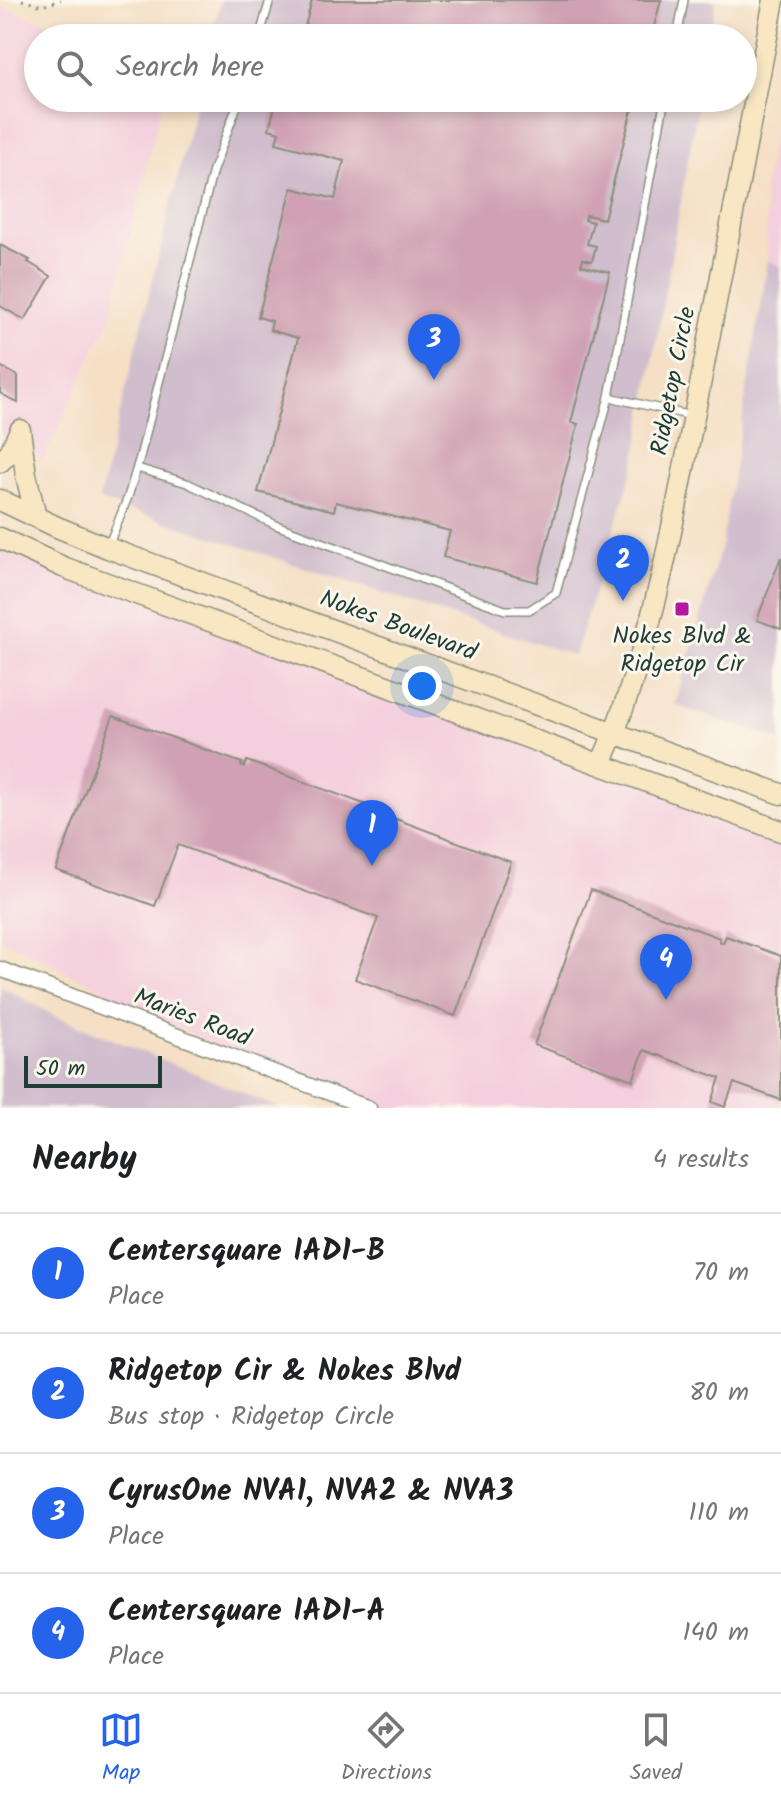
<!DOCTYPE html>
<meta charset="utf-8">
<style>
body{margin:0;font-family:Kalam,sans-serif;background:#f6f6f6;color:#202124}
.scale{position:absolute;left:24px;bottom:20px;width:138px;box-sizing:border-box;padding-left:8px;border:4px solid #1f3d34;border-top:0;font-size:22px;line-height:28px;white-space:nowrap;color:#1f3d34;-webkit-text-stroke:6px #fbf7ec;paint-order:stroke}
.you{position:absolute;left:422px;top:686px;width:28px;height:28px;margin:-20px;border:6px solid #fff;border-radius:50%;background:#1a73e8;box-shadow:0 0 0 12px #1a73e833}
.badge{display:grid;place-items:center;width:52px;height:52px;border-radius:50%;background:#2563eb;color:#fff;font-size:26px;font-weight:700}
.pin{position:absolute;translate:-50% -66px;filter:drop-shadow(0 2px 4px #0008)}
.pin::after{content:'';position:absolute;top:42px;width:28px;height:24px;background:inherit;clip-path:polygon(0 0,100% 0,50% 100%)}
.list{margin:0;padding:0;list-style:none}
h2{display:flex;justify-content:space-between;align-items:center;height:104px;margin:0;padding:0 32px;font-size:34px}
h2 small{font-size:26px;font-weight:400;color:#757577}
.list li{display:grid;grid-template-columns:52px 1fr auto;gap:24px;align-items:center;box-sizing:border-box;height:120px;padding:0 32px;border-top:2px solid #e0e0e0}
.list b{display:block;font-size:30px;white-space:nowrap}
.list p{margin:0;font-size:26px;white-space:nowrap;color:#757577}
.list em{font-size:26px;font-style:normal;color:#757577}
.icon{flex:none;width:44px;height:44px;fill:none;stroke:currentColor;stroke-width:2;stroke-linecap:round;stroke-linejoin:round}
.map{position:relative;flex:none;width:781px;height:1108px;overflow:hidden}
.search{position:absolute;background:#fff;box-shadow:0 4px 12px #0003;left:24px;right:24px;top:24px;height:88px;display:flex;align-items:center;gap:20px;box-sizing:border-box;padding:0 28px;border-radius:44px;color:#757577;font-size:30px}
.sheet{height:584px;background:#fff}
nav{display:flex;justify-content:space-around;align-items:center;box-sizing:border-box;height:112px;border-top:2px solid #e0e0e0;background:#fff;font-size:22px;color:#757577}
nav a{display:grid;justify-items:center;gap:4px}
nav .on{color:#2563eb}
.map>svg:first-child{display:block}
.built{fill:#f4cfdd}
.industrial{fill:#d0bdcd}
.building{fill:#d0a1b4}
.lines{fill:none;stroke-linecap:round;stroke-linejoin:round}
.lane-casing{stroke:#8a8e7c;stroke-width:10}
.street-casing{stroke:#8a8e7c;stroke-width:17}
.secondary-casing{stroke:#8a8e7c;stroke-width:23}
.path{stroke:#8a8e7c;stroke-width:3;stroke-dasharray:2 6;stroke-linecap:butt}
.lane{stroke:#fff;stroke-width:7}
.street{stroke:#fff;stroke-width:14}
.secondary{stroke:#f9e7c3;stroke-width:20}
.poi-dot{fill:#b5179e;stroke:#fbf7ec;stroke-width:3}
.labels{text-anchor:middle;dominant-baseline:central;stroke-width:6;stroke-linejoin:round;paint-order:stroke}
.street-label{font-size:24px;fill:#1f3d34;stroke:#fbf7ec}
.poi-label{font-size:24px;fill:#1f3d34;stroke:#fbf7ec}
</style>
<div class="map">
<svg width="781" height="1108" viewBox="0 0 781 1108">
<rect width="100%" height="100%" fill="#fbf7ec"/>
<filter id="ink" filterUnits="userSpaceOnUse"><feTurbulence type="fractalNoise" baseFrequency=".0125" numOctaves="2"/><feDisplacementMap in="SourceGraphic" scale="16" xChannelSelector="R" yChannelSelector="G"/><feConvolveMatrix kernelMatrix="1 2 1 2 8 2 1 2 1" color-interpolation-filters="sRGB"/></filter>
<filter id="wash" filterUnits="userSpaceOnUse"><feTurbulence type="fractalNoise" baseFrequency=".006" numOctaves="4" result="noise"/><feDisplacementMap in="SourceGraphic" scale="32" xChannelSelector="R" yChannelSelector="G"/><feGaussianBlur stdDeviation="1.8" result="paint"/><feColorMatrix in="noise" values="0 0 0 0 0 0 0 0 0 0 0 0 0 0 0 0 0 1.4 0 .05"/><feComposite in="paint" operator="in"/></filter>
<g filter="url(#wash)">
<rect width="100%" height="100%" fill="#f5dfc5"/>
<path class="built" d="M0,6L86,38H38V98H163L110,318L43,460L0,435Z
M781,93V266L768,261L764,186Z
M0,538L781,831V1108H369L248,1063L0,938Z"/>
<path class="industrial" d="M221,0H716L710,38H211Z
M197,98H699L635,463L574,656L99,500Z
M768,261L781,266V740L675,705L722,543Z
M0,986L51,1014L279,1108H0Z"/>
<g id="blocks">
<path class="building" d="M312,0H661L651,38H302Z
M277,98H635L604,219L586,215L585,220L593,222L587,244L596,246L592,261L583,259L581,265L610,272L571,422L578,424L537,582L443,557L450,531L336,502L334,511L258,492L298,338L270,330L272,321L258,317L292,188L335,199L344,161L276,143L279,132L269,129Z
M0,245L30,260L28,262L51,276L25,320L0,306Z
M0,366L18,376V403L0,393Z
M781,557V629L757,620Z
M113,716L242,763L241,766L244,767L247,761L378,809L376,816L378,817L380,813L511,862L455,1016L355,979L378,918L178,845L155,906L56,870Z
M591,890L720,938L719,941L723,943L726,936L781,956V1100L734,1083L725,1107L712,1102L720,1078L644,1050L633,1080L534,1045Z"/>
</g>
</g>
<g filter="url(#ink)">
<use href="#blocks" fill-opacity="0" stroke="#8a8e7c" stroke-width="2"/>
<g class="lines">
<defs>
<path id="lane" d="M259,38L270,0
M677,38L684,0
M609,397L692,416
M137,468L187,483L276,525L505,610H529L556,593L609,397L665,98
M109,544L128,497L140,457L213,170L240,98"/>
<path id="street" d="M0,969L369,1108"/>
<path id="secondary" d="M20,430L26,475L36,517
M0,462L10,452L20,430
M0,500L57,527L108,548L781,794
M0,538L63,567L781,831
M601,764C652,649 673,524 697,401C723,267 748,134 774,0"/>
</defs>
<use href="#lane" class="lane-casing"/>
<use href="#street" class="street-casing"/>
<use href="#secondary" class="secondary-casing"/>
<path class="path" d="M22,0L42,6L61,0"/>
<use href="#lane" class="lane"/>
<use href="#street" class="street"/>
<use href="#secondary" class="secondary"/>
</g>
</g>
<rect class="poi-dot" x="674" y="601" width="16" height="16" rx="4"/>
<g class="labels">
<g class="street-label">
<text transform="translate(674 381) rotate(-79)">Ridgetop Circle</text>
<text transform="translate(398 626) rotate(20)">Nokes Boulevard</text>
<text transform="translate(192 1018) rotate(21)">Maries Road</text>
</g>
<g class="poi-label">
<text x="682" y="636">Nokes Blvd &amp;<tspan x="682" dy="28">Ridgetop Cir</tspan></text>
</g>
</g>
</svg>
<div class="scale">50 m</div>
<div class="you"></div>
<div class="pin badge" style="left:372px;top:866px">1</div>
<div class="pin badge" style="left:623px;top:601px">2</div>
<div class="pin badge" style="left:434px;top:380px">3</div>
<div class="pin badge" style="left:666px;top:1000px">4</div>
<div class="search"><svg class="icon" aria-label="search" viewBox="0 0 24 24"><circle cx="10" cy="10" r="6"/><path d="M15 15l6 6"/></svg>Search here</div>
</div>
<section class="sheet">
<h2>Nearby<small>4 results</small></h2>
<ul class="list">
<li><span class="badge">1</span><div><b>Centersquare IAD1-B</b><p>Place</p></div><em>70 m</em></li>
<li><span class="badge">2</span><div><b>Ridgetop Cir &amp; Nokes Blvd</b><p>Bus stop · Ridgetop Circle</p></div><em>80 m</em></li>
<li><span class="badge">3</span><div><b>CyrusOne NVA1, NVA2 &amp; NVA3</b><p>Place</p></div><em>110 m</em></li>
<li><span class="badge">4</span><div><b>Centersquare IAD1-A</b><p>Place</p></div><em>140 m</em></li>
</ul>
</section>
<nav>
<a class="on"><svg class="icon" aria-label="map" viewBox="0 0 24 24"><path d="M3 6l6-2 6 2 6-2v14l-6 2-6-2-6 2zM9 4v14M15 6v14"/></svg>Map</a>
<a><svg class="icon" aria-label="directions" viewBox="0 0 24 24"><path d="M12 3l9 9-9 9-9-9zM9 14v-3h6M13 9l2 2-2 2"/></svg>Directions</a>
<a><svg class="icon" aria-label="saved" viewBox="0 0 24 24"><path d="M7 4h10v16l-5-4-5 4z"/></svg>Saved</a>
</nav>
